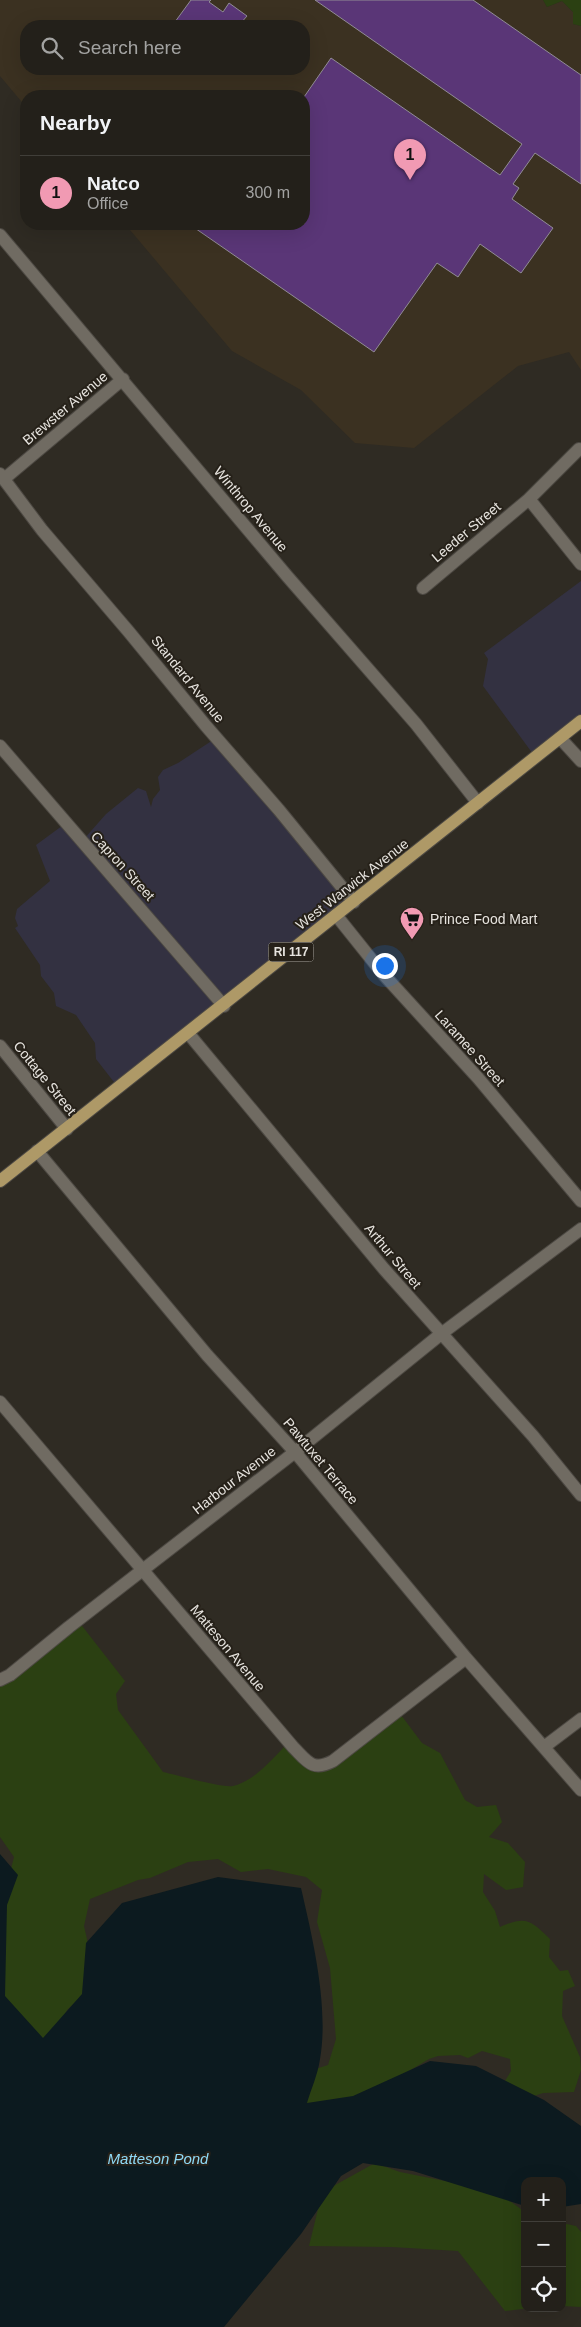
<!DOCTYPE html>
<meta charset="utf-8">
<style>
body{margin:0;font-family:Arial,sans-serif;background:#2b2823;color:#f1f3f6}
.controls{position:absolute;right:15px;bottom:15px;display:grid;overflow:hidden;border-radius:10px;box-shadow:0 5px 20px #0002}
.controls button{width:45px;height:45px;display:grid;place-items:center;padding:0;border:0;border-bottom:1px solid #403e39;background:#23201a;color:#f1f3f6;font:25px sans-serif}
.you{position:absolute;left:384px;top:965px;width:18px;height:18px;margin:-12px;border:4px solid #fff;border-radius:50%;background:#1a73e8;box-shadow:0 0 0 8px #1a73e833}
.badge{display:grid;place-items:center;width:32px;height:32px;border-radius:50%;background:#f19ab3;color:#111;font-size:16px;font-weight:700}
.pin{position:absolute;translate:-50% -41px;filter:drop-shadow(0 1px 2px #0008)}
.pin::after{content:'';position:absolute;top:26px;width:18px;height:15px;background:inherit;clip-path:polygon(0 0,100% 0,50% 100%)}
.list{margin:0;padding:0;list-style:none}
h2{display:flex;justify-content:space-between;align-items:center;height:65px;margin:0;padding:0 20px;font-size:21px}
h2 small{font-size:16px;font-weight:400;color:#a3a3a2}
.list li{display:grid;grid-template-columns:32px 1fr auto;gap:15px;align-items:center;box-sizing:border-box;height:75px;padding:0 20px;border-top:1px solid #403e39}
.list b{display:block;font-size:19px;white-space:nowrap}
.list p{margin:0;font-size:16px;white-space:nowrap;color:#a3a3a2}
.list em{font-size:16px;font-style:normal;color:#a3a3a2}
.icon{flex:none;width:28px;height:28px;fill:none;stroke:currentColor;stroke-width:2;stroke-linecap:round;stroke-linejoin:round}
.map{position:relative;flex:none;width:581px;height:2327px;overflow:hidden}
.search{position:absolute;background:#23201a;box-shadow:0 5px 20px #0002;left:20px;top:20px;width:290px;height:55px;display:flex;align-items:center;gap:12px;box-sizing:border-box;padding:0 18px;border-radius:20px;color:#a3a3a2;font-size:19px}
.panel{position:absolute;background:#23201a;box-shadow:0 5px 20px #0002;left:20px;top:90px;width:290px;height:140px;border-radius:20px}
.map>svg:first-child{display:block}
.commercial{fill:#333141}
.industrial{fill:#3b3121;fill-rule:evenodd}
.green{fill:#2b4012}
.water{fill:#0c1a1f}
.building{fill:#5a3677;stroke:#918c96}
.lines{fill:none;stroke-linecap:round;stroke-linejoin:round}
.minor-casing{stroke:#4d4943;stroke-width:14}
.primary-casing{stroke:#4d4943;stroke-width:14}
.minor{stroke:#706b62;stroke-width:12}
.primary{stroke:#ae9967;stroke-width:12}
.labels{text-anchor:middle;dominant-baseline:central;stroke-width:4;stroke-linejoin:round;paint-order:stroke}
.shield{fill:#262119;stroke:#adaaa4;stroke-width:1}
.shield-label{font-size:12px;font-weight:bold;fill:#e7e4df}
.street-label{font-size:14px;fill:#e7e4df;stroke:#262119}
.poi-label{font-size:14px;fill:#e7e4df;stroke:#262119;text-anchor:start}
.water-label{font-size:15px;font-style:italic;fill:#8fdaf7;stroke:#262119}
</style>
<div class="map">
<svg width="581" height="2327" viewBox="0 0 581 2327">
<rect width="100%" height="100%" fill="#2f2b23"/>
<path class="commercial" d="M581,581V719L533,754L483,686L488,659L484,653Z
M216,738L351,898L117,1086L96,1059L95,1043L76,1015L56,1006L54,993L41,976L40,965L15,928L18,926L15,918L17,909L50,881L36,845L66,823L84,839L106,814L138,788L146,791L151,807L153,799L160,790L158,777L163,770L178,763Z"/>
<path class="industrial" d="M0,0H543L547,7L562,1L573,12V24L581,26V370L569,352L518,366L414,448L355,443L301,390L232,351L125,224H304V96H26V107L0,76ZM26,26H304V69H26Z"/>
<path class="green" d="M543,0H581V26L573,24V12L562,1L547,7Z
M79,1622L125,1681L116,1694L118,1710L163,1772C177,1775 222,1788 233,1786C255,1781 273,1758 288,1743L320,1764L398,1711L422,1743L440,1753L465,1800L477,1807L496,1805L502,1822L489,1837L508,1843L525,1862L523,1887L506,1890L484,1874L483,1892L495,1911L500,1927C527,1915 531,1921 550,1939L549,1957L560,1971L568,1970L575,1986L563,1991L562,2016L580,2057L581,2070L574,2092L543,2093L534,2096L505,2081L511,2071L510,2059L482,2051L468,2058L460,2055L438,2056L429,2059L387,2084L333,2113L296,2102L306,2072L328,2065L336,2039L330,1968L317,1922L322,1890L306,1877L268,1869L241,1872L218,1859L188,1862L150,1878L138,1880L90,1899L84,1926L93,1966L84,1994L67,2010L59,2030L64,2072L9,2037L0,1951L5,1893L14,1857L0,1837V1679Z
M375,2163L400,2172L475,2187L500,2194L525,2212V2308H530L505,2311L458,2251L392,2247L309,2246L319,2205L328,2189Z
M562,2223L576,2226L581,2232V2307L562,2306Z"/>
<path class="water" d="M0,1854L18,1875L7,1905L5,1996L43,2038L82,1994L86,1943L122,1903L218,1877L301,1888C313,1940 329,2007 320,2059C318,2074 311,2089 307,2103L353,2096L430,2061L476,2066L544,2100L581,2126V2204L562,2207V2181H525V2206L413,2171L363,2163L341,2176L301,2234L224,2327H0Z"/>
<path class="building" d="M191,0H211L209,2L223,12L229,3L247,16L240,24L243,26H172Z
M315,0H473L581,75V184L535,153L513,184L519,188L512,199L553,228L521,273L480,244L458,277L437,263L374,352L189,224H304V97L331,58L500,175L522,144Z"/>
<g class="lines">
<defs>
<path id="minor" d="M0,235L287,576L416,724L478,803
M0,474L42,530L129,632L206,726L279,810L354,902
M4,479L123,379
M529,499L579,449
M423,588L529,499L581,564
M560,738L581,761
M0,746L224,1006
M336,915L384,975L478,1078L581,1201
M188,1033L384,1269L533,1436L581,1495
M0,1046L67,1129
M37,1151L207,1355L295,1452L466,1658L581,1790
M0,1402L293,1747C307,1761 312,1772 333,1761L466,1658
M0,1680L10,1675L69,1627L295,1452L441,1334L581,1229
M544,1747L581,1719"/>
<path id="primary" d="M0,1181L581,721"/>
</defs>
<use href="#minor" class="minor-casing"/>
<use href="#primary" class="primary-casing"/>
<use href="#minor" class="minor"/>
<use href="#primary" class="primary"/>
</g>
<defs>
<symbol id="supermarket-pin" viewBox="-11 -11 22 30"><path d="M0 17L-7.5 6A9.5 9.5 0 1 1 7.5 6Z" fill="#f19ab3" stroke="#262119"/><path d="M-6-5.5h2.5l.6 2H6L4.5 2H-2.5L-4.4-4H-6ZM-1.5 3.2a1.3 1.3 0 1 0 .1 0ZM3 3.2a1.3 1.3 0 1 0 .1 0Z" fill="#111"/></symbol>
</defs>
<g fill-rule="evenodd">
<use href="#supermarket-pin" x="398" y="905" width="28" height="38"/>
</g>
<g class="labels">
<rect class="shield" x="268.5" y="942.5" width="45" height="19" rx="4"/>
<g class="shield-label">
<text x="291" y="952">RI 117</text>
</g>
<g class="street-label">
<text transform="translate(65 408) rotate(-40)">Brewster Avenue</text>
<text transform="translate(251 509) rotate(50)">Winthrop Avenue</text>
<text transform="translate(466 532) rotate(-40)">Leeder Street</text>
<text transform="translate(188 679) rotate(51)">Standard Avenue</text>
<text transform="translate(123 866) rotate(48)">Capron Street</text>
<text transform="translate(352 884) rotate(-38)">West Warwick Avenue</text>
<text transform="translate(470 1048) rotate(48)">Laramee Street</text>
<text transform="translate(45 1078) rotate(51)">Cottage Street</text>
<text transform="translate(393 1256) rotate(50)">Arthur Street</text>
<text transform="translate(321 1461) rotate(50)">Pawtuxet Terrace</text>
<text transform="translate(234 1480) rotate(-38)">Harbour Avenue</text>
<text transform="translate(228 1648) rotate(50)">Matteson Avenue</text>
</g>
<g class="poi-label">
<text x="430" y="919">Prince Food Mart</text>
</g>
<g class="water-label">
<text x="158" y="2158">Matteson Pond</text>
</g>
</g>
</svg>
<div class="controls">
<button>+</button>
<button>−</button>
<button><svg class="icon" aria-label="locate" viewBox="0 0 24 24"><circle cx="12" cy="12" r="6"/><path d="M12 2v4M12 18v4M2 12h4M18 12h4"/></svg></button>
</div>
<div class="you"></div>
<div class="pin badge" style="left:410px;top:180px">1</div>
<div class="search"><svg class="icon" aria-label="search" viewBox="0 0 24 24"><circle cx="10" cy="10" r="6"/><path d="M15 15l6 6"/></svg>Search here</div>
<section class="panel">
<h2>Nearby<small></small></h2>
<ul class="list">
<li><span class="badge">1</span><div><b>Natco</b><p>Office</p></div><em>300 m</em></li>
</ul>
</section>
</div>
